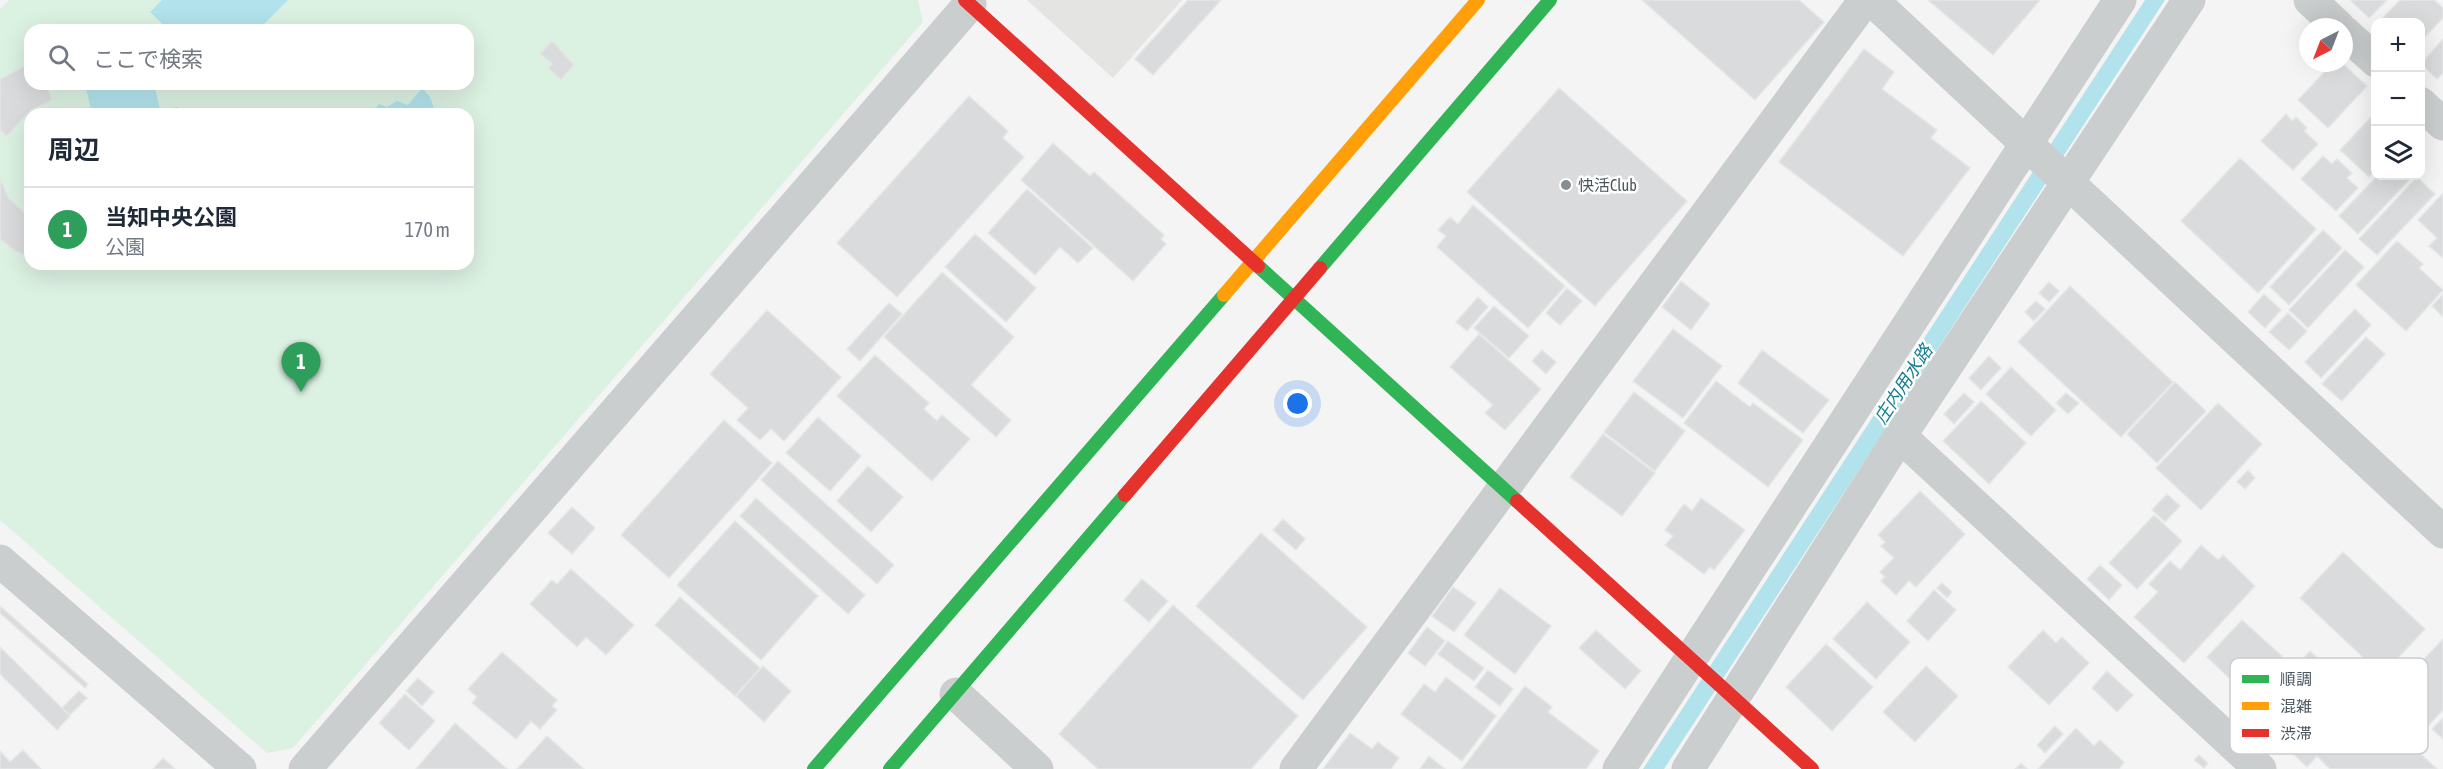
<!DOCTYPE html>
<html lang="ja">
<meta charset="utf-8">
<style>
body{margin:0;font-family:"Asap Condensed","Noto Sans JP",sans-serif;background:#f6f6f7;color:#1f2937}
.controls{position:absolute;right:18px;top:18px;display:grid;overflow:hidden;border-radius:12px;box-shadow:0 6px 24px #0002}
.controls button{width:54px;height:54px;display:grid;place-items:center;padding:0;border:0;border-bottom:2px solid #e0e1e3;background:#fff;color:#1f2937;font:30px sans-serif}
.compass{position:absolute;left:2299px;top:18px;width:54px;height:54px;border-radius:50%;background:#fff;box-shadow:0 6px 24px #0002;rotate:222deg}
.you{position:absolute;left:1298px;top:404px;width:21px;height:21px;margin:-15px;border:4px solid #fff;border-radius:50%;background:#1a73e8;box-shadow:0 0 0 9px #1a73e833}
.badge{display:grid;place-items:center;width:39px;height:39px;border-radius:50%;background:#ea580c;color:#fff;font-size:20px;font-weight:700}
.pin{position:absolute;translate:-50% -50px;filter:drop-shadow(0 2px 3px #0008)}
.pin::after{content:'';position:absolute;top:32px;width:21px;height:18px;background:inherit;clip-path:polygon(0 0,100% 0,50% 100%)}
.list{margin:0;padding:0;list-style:none}
h2{display:flex;justify-content:space-between;align-items:center;height:78px;margin:0;padding:0 24px;font-size:26px}
h2 small{font-size:20px;font-weight:400;color:#747a83}
.list li{display:grid;grid-template-columns:39px 1fr auto;gap:18px;align-items:center;box-sizing:border-box;height:84px;padding:0 24px;border-top:2px solid #e0e1e3}
.list b{display:block;font-size:22px;white-space:nowrap}
.list p{margin:0;font-size:20px;white-space:nowrap;color:#747a83}
.list em{font-size:20px;font-style:normal;color:#747a83}
.icon{flex:none;width:33px;height:33px;fill:none;stroke:currentColor;stroke-width:2;stroke-linecap:round;stroke-linejoin:round}
.map{position:relative;flex:none;width:2443px;height:769px;overflow:hidden}
.search{position:absolute;background:#fff;box-shadow:0 6px 24px #0002;left:24px;top:24px;width:450px;height:66px;display:flex;align-items:center;gap:15px;box-sizing:border-box;padding:0 21px;border-radius:18px;color:#747a83;font-size:22px}
.panel{position:absolute;background:#fff;box-shadow:0 6px 24px #0002;left:24px;top:108px;width:450px;height:162px;border-radius:18px}
.map>svg:first-child{display:block}
.commercial{fill:#e4e4e2}
.green{fill:#dbf1e2;fill-rule:evenodd}
.water{fill:#b2e2ec}
.building{fill:#dadbdc;stroke:#e5e6e6;stroke-width:1.5}
.lines{fill:none;stroke-linecap:round;stroke-linejoin:round}
.street{stroke:#cbcecf;stroke-width:33}
.fast{stroke:#30b455;stroke-width:14}
.slow{stroke:#ff9f0a;stroke-width:14}
.jam{stroke:#e5322d;stroke-width:14}
.poi-dot{fill:#868e93;stroke:#fff;stroke-width:2}
.labels{text-anchor:middle;dominant-baseline:central;stroke-width:5;stroke-linejoin:round;paint-order:stroke}
.poi-label{font-size:16px;fill:#4b575f;stroke:#fff;text-anchor:start}
.water-label{font-size:18px;font-style:italic;fill:#157d91;stroke:#fff}
.key{fill:#fff;stroke:#c9cdcf;stroke-width:1.5}
.key-label{font-size:16px;fill:#4b575f}
</style>
<div class="map">
<svg width="2443" height="769" viewBox="0 0 2443 769">
<rect width="100%" height="100%" fill="#f4f4f4"/>
<path class="commercial" d="M1027,0H1182L1113,78Z"/>
<path class="green" d="M9,0H918L923,22L293,748L267,753L0,520V9ZM30,30H468V84H30ZM30,114H468V264H30Z"/>
<path class="water" d="M162,0H288L258,30H169L150,12Z
M2145,0H2165L1664,769H1643Z
M85,84H154L160,109L178,107L180,114H92Z
M422,88L430,97L436,114H362L373,112L379,104L387,107L397,101L408,105Z"/>
<path class="building" d="M1188,0H1221L1153,75L1135,59Z
M1642,0H1799L1824,22L1755,100Z
M1928,0H2040L1993,55Z
M2350,0H2387L2369,18Z
M2400,0H2434L2443,8V18L2420,42V22H2379Z
M2443,39V73L2437,79L2421,64Z
M552,40L574,65L561,80L548,68L552,64L540,54Z
M1864,49L1894,72L1882,89L1937,130L1931,138L1970,168L1903,256L1779,162Z
M30,63V84H46L52,100L31,110L7,136L1,131L0,135V79Z
M2333,63H2342L2367,86L2328,128L2298,100Z
M1559,88L1687,201L1595,306L1467,192Z
M969,96L1008,131L1003,138L1024,157L897,297L837,243Z
M2376,112V169L2369,177L2340,150Z
M2286,114L2292,121L2296,117L2307,128L2304,131L2318,144L2293,170L2261,141Z
M1053,143L1090,176L1094,172L1164,235L1161,239L1166,244L1133,281L1021,180Z
M2323,156L2332,164L2337,159L2352,173L2347,178L2358,188L2336,211L2301,179Z
M2240,158L2316,229L2258,293L2181,221Z
M2377,176H2413L2358,234L2339,216Z
M2417,177L2435,194L2377,255L2359,239Z
M0,178L9,198L30,218V257L15,251L0,239Z
M1027,189L1093,248L1078,263L1060,247L1035,275L988,233Z
M2443,193V258L2429,246L2437,238L2418,220Z
M1473,205L1565,286L1528,328L1437,247L1446,236L1438,230L1450,217L1458,224Z
M2323,230L2342,248L2289,305L2270,287Z
M975,234L1036,288L1006,322L945,267Z
M2397,241L2423,264L2419,268L2443,290L2406,331L2356,285Z
M2345,250L2364,267L2308,328L2289,310Z
M942,272L1014,337L971,385L1011,420L996,437L884,337Z
M1681,281L1710,304L1691,330L1662,307Z
M2049,282L2059,291L2049,302L2039,293Z
M2070,286L2173,382L2121,437L2018,342Z
M1567,288L1582,301L1560,325L1546,313Z
M2264,294L2281,310L2265,328L2248,312Z
M2443,294V317L2432,306Z
M1478,297L1488,307L1467,331L1456,322Z
M2036,301L2045,309L2034,321L2025,312Z
M889,303L902,314L860,361L847,349Z
M1494,306L1529,336L1509,358L1474,328Z
M2355,309L2371,325L2321,378L2305,362Z
M767,310L841,377L784,441L771,429L760,440L737,420L748,408L710,374Z
M2288,313L2307,331L2289,350L2269,332Z
M1673,329L1722,366L1683,418L1633,381Z
M1479,334L1541,389L1505,430L1485,413L1493,405L1450,367Z
M2366,337L2385,354L2342,401L2322,384Z
M1542,350L1556,362L1546,374L1532,361Z
M1762,350L1829,400L1803,433L1738,383Z
M875,355L929,403L924,409L937,421L942,415L970,439L932,481L837,396Z
M1989,356L2001,368L1981,390L1969,378Z
M2011,367L2056,410L2031,436L1986,394Z
M1716,381L1750,407L1753,403L1803,440L1768,487L1684,423Z
M2175,382L2206,411L2157,463L2127,434Z
M1634,392L1685,431L1655,471L1604,432Z
M1964,393L1974,402L1954,424L1944,414Z
M2066,393L2079,403L2068,414L2056,403Z
M1981,401L2026,443L1989,484L1943,441Z
M2218,403L2262,444L2201,510L2156,468Z
M818,417L861,456L830,491L786,453Z
M724,420L772,463L669,578L621,535Z
M1603,434L1655,473L1622,516L1570,477Z
M778,461L894,565L877,584L761,480Z
M868,466L903,497L871,532L837,501Z
M2248,470L2255,478L2245,489L2237,482Z
M1920,491L1965,534L1916,587L1909,581L1896,595L1881,581L1885,577L1880,572L1894,558L1881,546L1885,542L1878,535Z
M2167,494L2180,506L2165,522L2152,510Z
M756,498L865,595L848,614L740,516Z
M1701,498L1745,530L1714,570L1710,567L1704,574L1665,545L1673,536L1665,530L1684,504L1692,511Z
M572,507L595,528L572,554L548,533Z
M2154,515L2182,541L2137,589L2109,563Z
M1283,519L1305,539L1296,550L1273,530Z
M735,521L818,596L761,660L677,585Z
M1261,533L1367,627L1303,700L1196,606Z
M2201,545L2218,560L2223,555L2255,586L2184,663L2134,617L2158,592L2149,584L2170,561L2180,570Z
M2343,552L2425,629L2382,675L2300,598Z
M2100,565L2122,585L2109,600L2087,579Z
M571,569L634,625L606,655L586,637L577,647L530,604L552,580L557,584Z
M1142,579L1168,601L1149,622L1124,600Z
M1942,583L1952,592L1947,598L1937,588Z
M1453,587L1476,603L1454,632L1432,616Z
M1500,588L1551,626L1515,674L1464,635Z
M1934,590L1956,610L1928,641L1907,621Z
M680,597L760,668L735,696L655,625Z
M1867,602L1910,642L1876,679L1833,639Z
M1173,605L1298,716L1251,769H1098L1059,734Z
M0,606L88,684L85,688L0,613Z
M2242,620L2282,656L2246,694L2207,657Z
M1427,627L1445,641L1425,666L1408,653Z
M1596,630L1641,671L1625,689L1579,648Z
M2043,630L2056,643L2062,637L2089,663L2049,705L2008,667Z
M2443,639V710L2429,725L2393,692Z
M1448,641L1484,668L1474,681L1438,654Z
M1826,644L1873,687L1832,731L1786,687Z
M0,647L70,716L57,730L0,674Z
M2310,651L2437,769H2330L2317,756L2307,767L2286,747L2296,737L2260,704Z
M502,652L557,700L552,706L557,710L540,729L531,721L516,739L472,703L477,697L468,689Z
M763,666L791,691L764,722L736,696Z
M1926,666L1958,696L1915,742L1883,712Z
M1488,670L1513,689L1500,706L1475,687Z
M2107,671L2133,695L2117,712L2092,688Z
M1446,677L1496,716L1462,761L1401,714L1424,684L1435,692Z
M418,678L434,692L422,706L406,691Z
M1525,686L1552,707L1548,712L1599,751L1586,769H1462Z
M79,691L87,698L70,715L62,708Z
M405,694L435,721L409,750L379,723Z
M2443,718V739L2432,729Z
M455,723L507,769H416Z
M2055,726L2063,734L2045,753L2037,745Z
M2076,728L2094,746L2100,740L2124,762L2119,769H2038Z
M1350,733L1372,749L1378,742L1399,758L1391,769H1323Z
M547,736L584,769H517Z
M23,750L41,769H0V751L10,762Z
M2199,755L2208,763L2204,768L2194,760Z
M1429,756L1445,769H1420Z
M163,758L175,769H153Z
M2021,763L2027,769H2015Z"/>
<g class="lines">
<path class="street" d="M1872,0L2443,532
M2310,0L2339,27
M2344,32L2376,61
M2420,103L2443,124
M1900,436L2260,769
M0,561L240,769
M956,694L1037,769
M305,769L970,4
M1296,769L1865,0
M1619,769L2120,0
M1688,769L1900,436L2189,0"/>
<path class="fast" d="M1258,266L1517,501
M1320,268L1550,0
M814,769L1224,295
M890,769L1125,495"/>
<path class="slow" d="M1224,295L1478,0"/>
<path class="jam" d="M965,0L1258,266
M1125,495L1320,268
M1517,501L1812,769"/>
</g>
<circle class="poi-dot" cx="1566" cy="185" r="6"/>
<g class="labels">
<g class="poi-label">
<text x="1578" y="185">快活Club</text>
</g>
<g class="water-label">
<text transform="translate(1903 384) rotate(-57)">庄内用水路</text>
</g>
</g>
<rect x="2230" y="658" width="198" height="96" rx="9" class="key"/>
<rect x="2242" y="675" width="27" height="8" fill="#30b455"/>
<rect x="2242" y="702" width="27" height="8" fill="#ff9f0a"/>
<rect x="2242" y="729" width="27" height="8" fill="#e5322d"/>
<g class="key-label">
<text x="2280" y="685">順調</text>
<text x="2280" y="712">混雑</text>
<text x="2280" y="739">渋滞</text>
</g>
</svg>
<div class="controls">
<button>+</button>
<button>−</button>
<button><svg class="icon" aria-label="layers" viewBox="0 0 24 24"><path d="M12 4l9 5-9 5-9-5zM3 14l9 5 9-5"/></svg></button>
</div>
<svg class="compass" viewBox="-18 -18 36 36"><path d="M0-13l5 13h-10z" fill="#e53935"/><path d="M0 13l5-13h-10z" fill="#747a83"/></svg>
<div class="you"></div>
<div class="pin badge" style="left:301px;top:392px;background:#2e9e5b">1</div>
<div class="search"><svg class="icon" aria-label="search" viewBox="0 0 24 24"><circle cx="10" cy="10" r="6"/><path d="M15 15l6 6"/></svg>ここで検索</div>
<section class="panel">
<h2>周辺<small></small></h2>
<ul class="list">
<li><span class="badge" style="background:#2e9e5b">1</span><div><b>当知中央公園</b><p>公園</p></div><em>170 m</em></li>
</ul>
</section>
</div>
